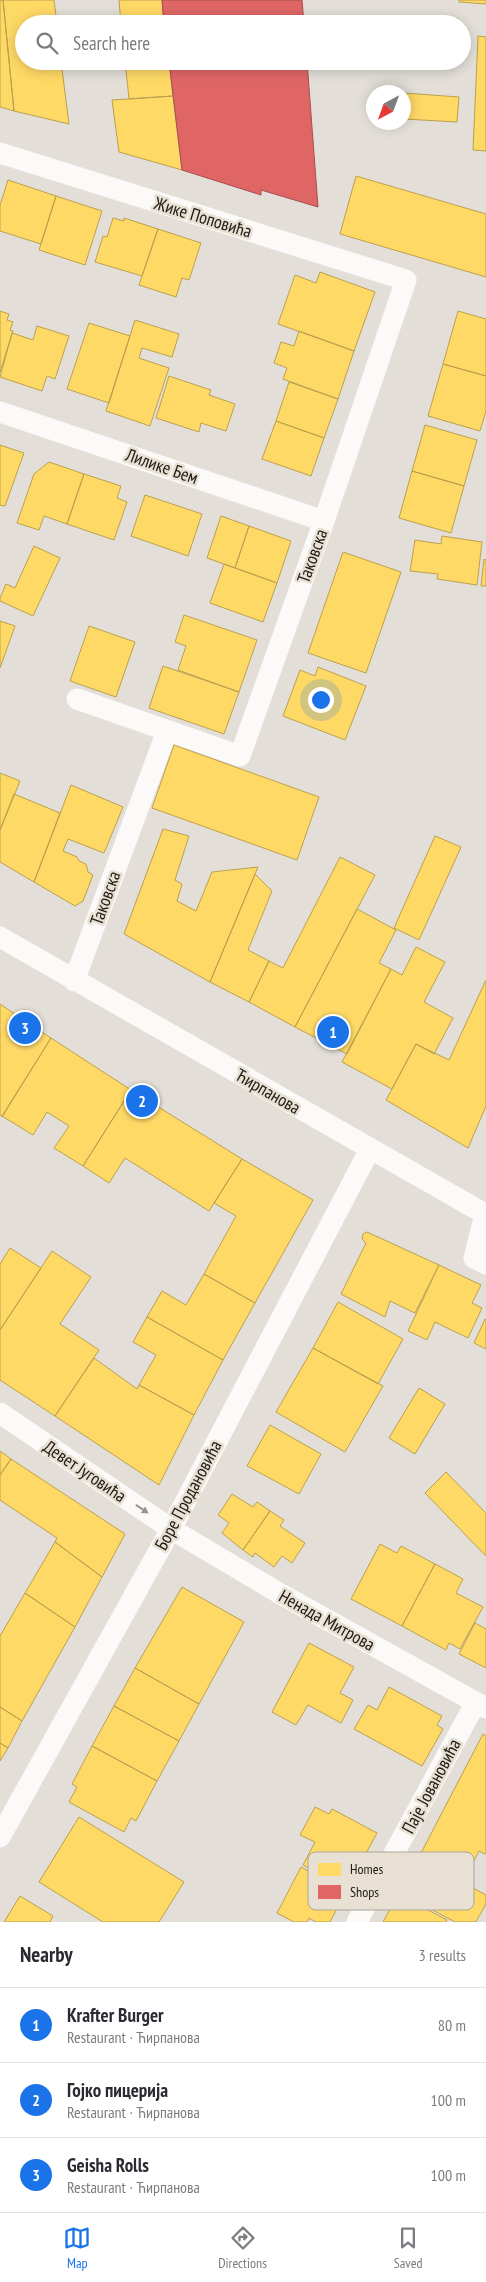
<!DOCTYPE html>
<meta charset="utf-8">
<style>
body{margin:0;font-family:"PT Sans Narrow",sans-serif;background:#f2f2f3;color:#2b2b33}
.compass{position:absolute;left:366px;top:85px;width:45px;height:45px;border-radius:50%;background:#fff;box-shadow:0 2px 12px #0003;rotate:221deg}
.you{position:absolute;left:320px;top:699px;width:18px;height:18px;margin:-12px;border:4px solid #fff;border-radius:50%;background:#1a73e8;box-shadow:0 0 0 8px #1a73e833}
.badge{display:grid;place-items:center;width:32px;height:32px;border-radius:50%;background:#1a73e8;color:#fff;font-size:16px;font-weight:700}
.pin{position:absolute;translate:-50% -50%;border:2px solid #fff;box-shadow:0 1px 5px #0006}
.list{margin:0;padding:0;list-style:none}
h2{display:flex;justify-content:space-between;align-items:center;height:65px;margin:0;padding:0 20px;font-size:21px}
h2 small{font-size:16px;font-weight:400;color:#7c7c81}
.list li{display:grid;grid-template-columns:32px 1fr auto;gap:15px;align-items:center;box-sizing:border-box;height:75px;padding:0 20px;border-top:1px solid #e1e1e2}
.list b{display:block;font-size:19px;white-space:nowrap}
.list p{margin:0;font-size:16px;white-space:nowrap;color:#7c7c81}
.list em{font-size:16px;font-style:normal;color:#7c7c81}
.icon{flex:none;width:28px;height:28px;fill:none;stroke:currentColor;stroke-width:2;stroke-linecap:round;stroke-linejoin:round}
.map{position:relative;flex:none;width:486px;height:1922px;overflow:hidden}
.search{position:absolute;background:#fff;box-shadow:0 2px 12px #0003;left:15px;right:15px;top:15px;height:55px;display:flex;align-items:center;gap:12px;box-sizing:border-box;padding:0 18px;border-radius:28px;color:#7c7c81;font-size:19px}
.sheet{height:290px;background:#fff}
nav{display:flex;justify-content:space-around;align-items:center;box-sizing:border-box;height:70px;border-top:1px solid #e1e1e2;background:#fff;font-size:14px;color:#7c7c81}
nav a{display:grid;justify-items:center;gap:2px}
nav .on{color:#1a73e8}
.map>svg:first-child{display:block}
.homes{fill:#ffd966;stroke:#bba04e}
.shops{fill:#e06666;stroke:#a64f4e}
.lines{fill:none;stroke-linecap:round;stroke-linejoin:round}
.minor{stroke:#fbfaf9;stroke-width:21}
.oneway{fill:#979593}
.labels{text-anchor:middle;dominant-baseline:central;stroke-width:5;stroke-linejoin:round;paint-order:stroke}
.street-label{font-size:18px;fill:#1d1a16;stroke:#e8e0d3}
.key{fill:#e8e0d3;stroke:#aba59a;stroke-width:1}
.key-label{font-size:14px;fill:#1d1a16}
</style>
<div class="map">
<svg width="486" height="1922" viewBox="0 0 486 1922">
<rect width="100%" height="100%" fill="#e3dfd8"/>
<path class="homes" d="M0,0H3L14,111L0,107Z
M3,0H54L57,24H24V61H61L69,124L14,111Z
M119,0H162L164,24H121Z
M459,0H486V4L459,2Z
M354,18L385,19V24H354Z
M458,19V24H419V22Z
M478,36L486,37V151L473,150Z
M125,61H169L173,96L129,99Z
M422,61H461V62L423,64Z
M404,93L459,97L457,122L404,119Z
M173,96L182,170L119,152L112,100Z
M356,176L486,214V277L340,234Z
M8,180L56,196L41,244L0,231V205Z
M56,196L102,211L85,265L39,250Z
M113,218L124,221V218L158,229L142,276L95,262L103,236L107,237Z
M158,229L201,243L189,280L182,278L176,297L139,285Z
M320,272L375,292L354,351L278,324L295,275L316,283Z
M0,311L9,314L7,320L13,322L10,330L13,331L0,372Z
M458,311L486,319V376L443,364Z
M135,320L179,334L172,357L142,348L139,358L169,368L150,426L106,411Z
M89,323L130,336L109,403L67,389Z
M37,326L69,336L55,379L47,376L42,391L0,377L12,333L33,340Z
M299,331L354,351L338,399L283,379L287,368L274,363L281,342L294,346Z
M443,364L486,376V411L480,431L428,416Z
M169,376L211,390L209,395L235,404L226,431L201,423L199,432L156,418Z
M289,382L338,399L324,438L276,421Z
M276,421L324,438L311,476L262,459Z
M425,425L477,440L464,486L412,471Z
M0,445L24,453L5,506L0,505Z
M49,462L84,474L67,524L44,516L39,530L17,523L34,474Z
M412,471L464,486L451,533L399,518Z
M84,474L121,486L117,498L127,502L114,540L67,524Z
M145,495L202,514L188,556L131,536Z
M221,516L249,526L235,568L207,558Z
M249,526L291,541L277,583L235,568Z
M442,536L482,542L477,585L437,579L438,574L410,571L415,540L441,544Z
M34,546L60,558L33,616L0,601V598L6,584L15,588Z
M343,552L401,572L366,673L308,653Z
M484,559L486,560V586H481Z
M224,564L277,583L263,622L210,603Z
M184,615L257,640L239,692L178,670L186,646L175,642Z
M0,621L15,626L0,668Z
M89,626L135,642L116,697L70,681Z
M163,666L239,692L224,734L149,708Z
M318,667L366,686L345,740L283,716L300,670L315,676Z
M174,745L319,797L297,860L152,808Z
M0,773L20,781L0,830Z
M71,785L123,807L104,853L68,839L63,851L77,857L79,861L86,864L88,872L93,875L83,901L75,906L34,882Z
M14,794L60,813L34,882L0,862V830Z
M163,829L189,836L175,880L182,884L177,901L196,911L212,872L258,867L210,982L124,934Z
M435,836L461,847L419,940L394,928Z
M340,857L375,875L295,1027L249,1002L269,961L283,968Z
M255,874L272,891L248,950L269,961L249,1002L210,982Z
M357,909L396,930L379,963L391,969L347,1054L295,1027Z
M416,947L445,962L424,1002L453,1018L434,1054L416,1044L392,1089L342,1062L391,969L402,975Z
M486,980V1106L468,1148L386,1100L416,1044L449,1060Z
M0,1004L51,1038L2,1117L0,1115Z
M51,1038L131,1090L83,1166L54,1148L69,1126L47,1112L33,1135L2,1116Z
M131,1090L242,1159L209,1211L125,1158L109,1183L83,1166Z
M242,1159L313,1200L255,1303L204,1274L236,1216L214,1203Z
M367,1232L439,1265L415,1313L390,1301L385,1317L341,1294L366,1243L362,1239L363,1234Z
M10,1248L41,1268L0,1330V1264Z
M52,1251L91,1277L60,1324L99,1350L55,1416L0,1380V1330Z
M439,1265L481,1285L472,1303L482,1308L468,1338L435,1322L427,1340L408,1331Z
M204,1274L255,1303L223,1360L147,1317L162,1291L186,1305Z
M338,1302L403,1339L378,1384L313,1348Z
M147,1317L223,1360L194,1415L139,1385L156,1355L133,1342Z
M485,1319L486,1320V1349L474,1343Z
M313,1348L383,1386L345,1452L276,1412Z
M94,1358L137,1389L139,1385L194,1415L159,1485L55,1416Z
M419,1388L445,1404L415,1454L389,1438Z
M270,1425L321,1454L299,1494L247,1466Z
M0,1451L11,1459L0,1475Z
M11,1459L125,1534L102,1577L55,1542L57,1538L0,1500V1475Z
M446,1472L486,1513V1556L425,1493Z
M232,1494L253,1507L257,1502L270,1511L243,1550L222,1533L229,1523L218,1515Z
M270,1511L284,1520L280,1526L305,1543L292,1563L282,1556L274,1567L255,1553L253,1557L243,1550Z
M55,1542L102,1577L75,1627L25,1593Z
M380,1544L397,1553L401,1546L435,1564L402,1626L351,1599Z
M435,1564L463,1579L456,1593L483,1607L460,1649L449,1643L446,1650L402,1626Z
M182,1587L244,1622L199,1704L135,1668Z
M25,1593L75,1627L22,1721L0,1707V1636Z
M475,1623L486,1629V1668L459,1654Z
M309,1643L354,1667L340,1693L353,1700L341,1723L308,1705L296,1725L272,1712Z
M135,1668L199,1704L179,1741L114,1706Z
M389,1687L442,1716L437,1725L443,1729L422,1766L354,1729L368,1705L377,1710Z
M114,1706L179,1741L157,1781L92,1746Z
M0,1707L22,1721L8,1748L0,1743Z
M483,1734L486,1736V1853L485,1854L479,1851L466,1876L421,1853Z
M0,1743L8,1748L0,1761Z
M92,1746L157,1781L136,1821L131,1818L124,1832L69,1802L77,1787L72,1784Z
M315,1807L329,1814L332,1809L377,1833L347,1889L303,1865L315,1842L300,1835Z
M79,1817L184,1882L159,1922H103L39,1882Z
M417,1858L486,1895V1904L476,1922H455L399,1892Z
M301,1867L346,1891L330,1922H316L309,1918L307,1922H294L277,1913Z
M398,1894L447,1920L446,1922H383Z
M20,1896L53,1916L50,1922H4Z"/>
<path class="shops" d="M162,0H302L304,24H164Z
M169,61H307L318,207L261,190V195L182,170Z"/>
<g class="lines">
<path class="minor" d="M0,153L406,280L324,521L240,756L77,699
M0,412L324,521
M0,937L485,1214L474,1258L486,1264
M74,981L167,731
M0,1413L171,1529L279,1593L486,1708
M0,1837L171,1529L370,1149
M357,1922L476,1702"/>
</g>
<defs><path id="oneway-solid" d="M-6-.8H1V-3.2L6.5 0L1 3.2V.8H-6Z" transform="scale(1.25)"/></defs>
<use class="oneway" href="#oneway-solid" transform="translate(142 1509) rotate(34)"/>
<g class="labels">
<g class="street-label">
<text transform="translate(203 217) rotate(17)">Жике Поповића</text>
<text transform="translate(162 466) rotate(19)">Лилике Бем</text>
<text transform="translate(312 556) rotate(-70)">Таковска</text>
<text transform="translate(105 898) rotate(-70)">Таковска</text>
<text transform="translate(268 1091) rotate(30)">Ћирпанова</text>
<text transform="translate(85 1471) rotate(34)">Девет Југовића</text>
<text transform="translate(188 1495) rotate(-62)">Боре Продановића</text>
<text transform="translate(327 1620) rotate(29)">Ненада Митрова</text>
<text transform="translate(431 1786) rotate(-62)">Паје Јовановића</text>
</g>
</g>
<rect x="308" y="1852" width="166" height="58" rx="8" class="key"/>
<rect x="318" y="1863" width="23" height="13" fill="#ffd966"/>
<rect x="318" y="1885" width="23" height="14" fill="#e06666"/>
<g class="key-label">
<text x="350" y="1874">Homes</text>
<text x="350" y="1897">Shops</text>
</g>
</svg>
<svg class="compass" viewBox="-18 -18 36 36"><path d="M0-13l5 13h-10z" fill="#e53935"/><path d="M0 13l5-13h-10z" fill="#7c7c81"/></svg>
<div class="you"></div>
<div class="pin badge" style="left:333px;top:1032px">1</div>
<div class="pin badge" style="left:142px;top:1101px">2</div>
<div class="pin badge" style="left:25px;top:1028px">3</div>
<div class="search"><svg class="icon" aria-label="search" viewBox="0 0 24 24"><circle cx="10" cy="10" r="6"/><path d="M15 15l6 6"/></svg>Search here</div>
</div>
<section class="sheet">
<h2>Nearby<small>3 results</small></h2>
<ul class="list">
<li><span class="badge">1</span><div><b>Krafter Burger</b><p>Restaurant · Ћирпанова</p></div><em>80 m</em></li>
<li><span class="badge">2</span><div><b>Гојко пицерија</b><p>Restaurant · Ћирпанова</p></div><em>100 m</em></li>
<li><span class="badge">3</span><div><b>Geisha Rolls</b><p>Restaurant · Ћирпанова</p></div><em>100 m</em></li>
</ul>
</section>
<nav>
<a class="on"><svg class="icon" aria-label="map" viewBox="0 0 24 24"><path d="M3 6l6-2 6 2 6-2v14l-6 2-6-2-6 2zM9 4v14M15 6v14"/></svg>Map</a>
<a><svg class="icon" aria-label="directions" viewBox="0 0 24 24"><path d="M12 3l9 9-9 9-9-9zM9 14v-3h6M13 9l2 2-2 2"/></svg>Directions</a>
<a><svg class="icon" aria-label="saved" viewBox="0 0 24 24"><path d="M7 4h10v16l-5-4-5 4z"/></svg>Saved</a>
</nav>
